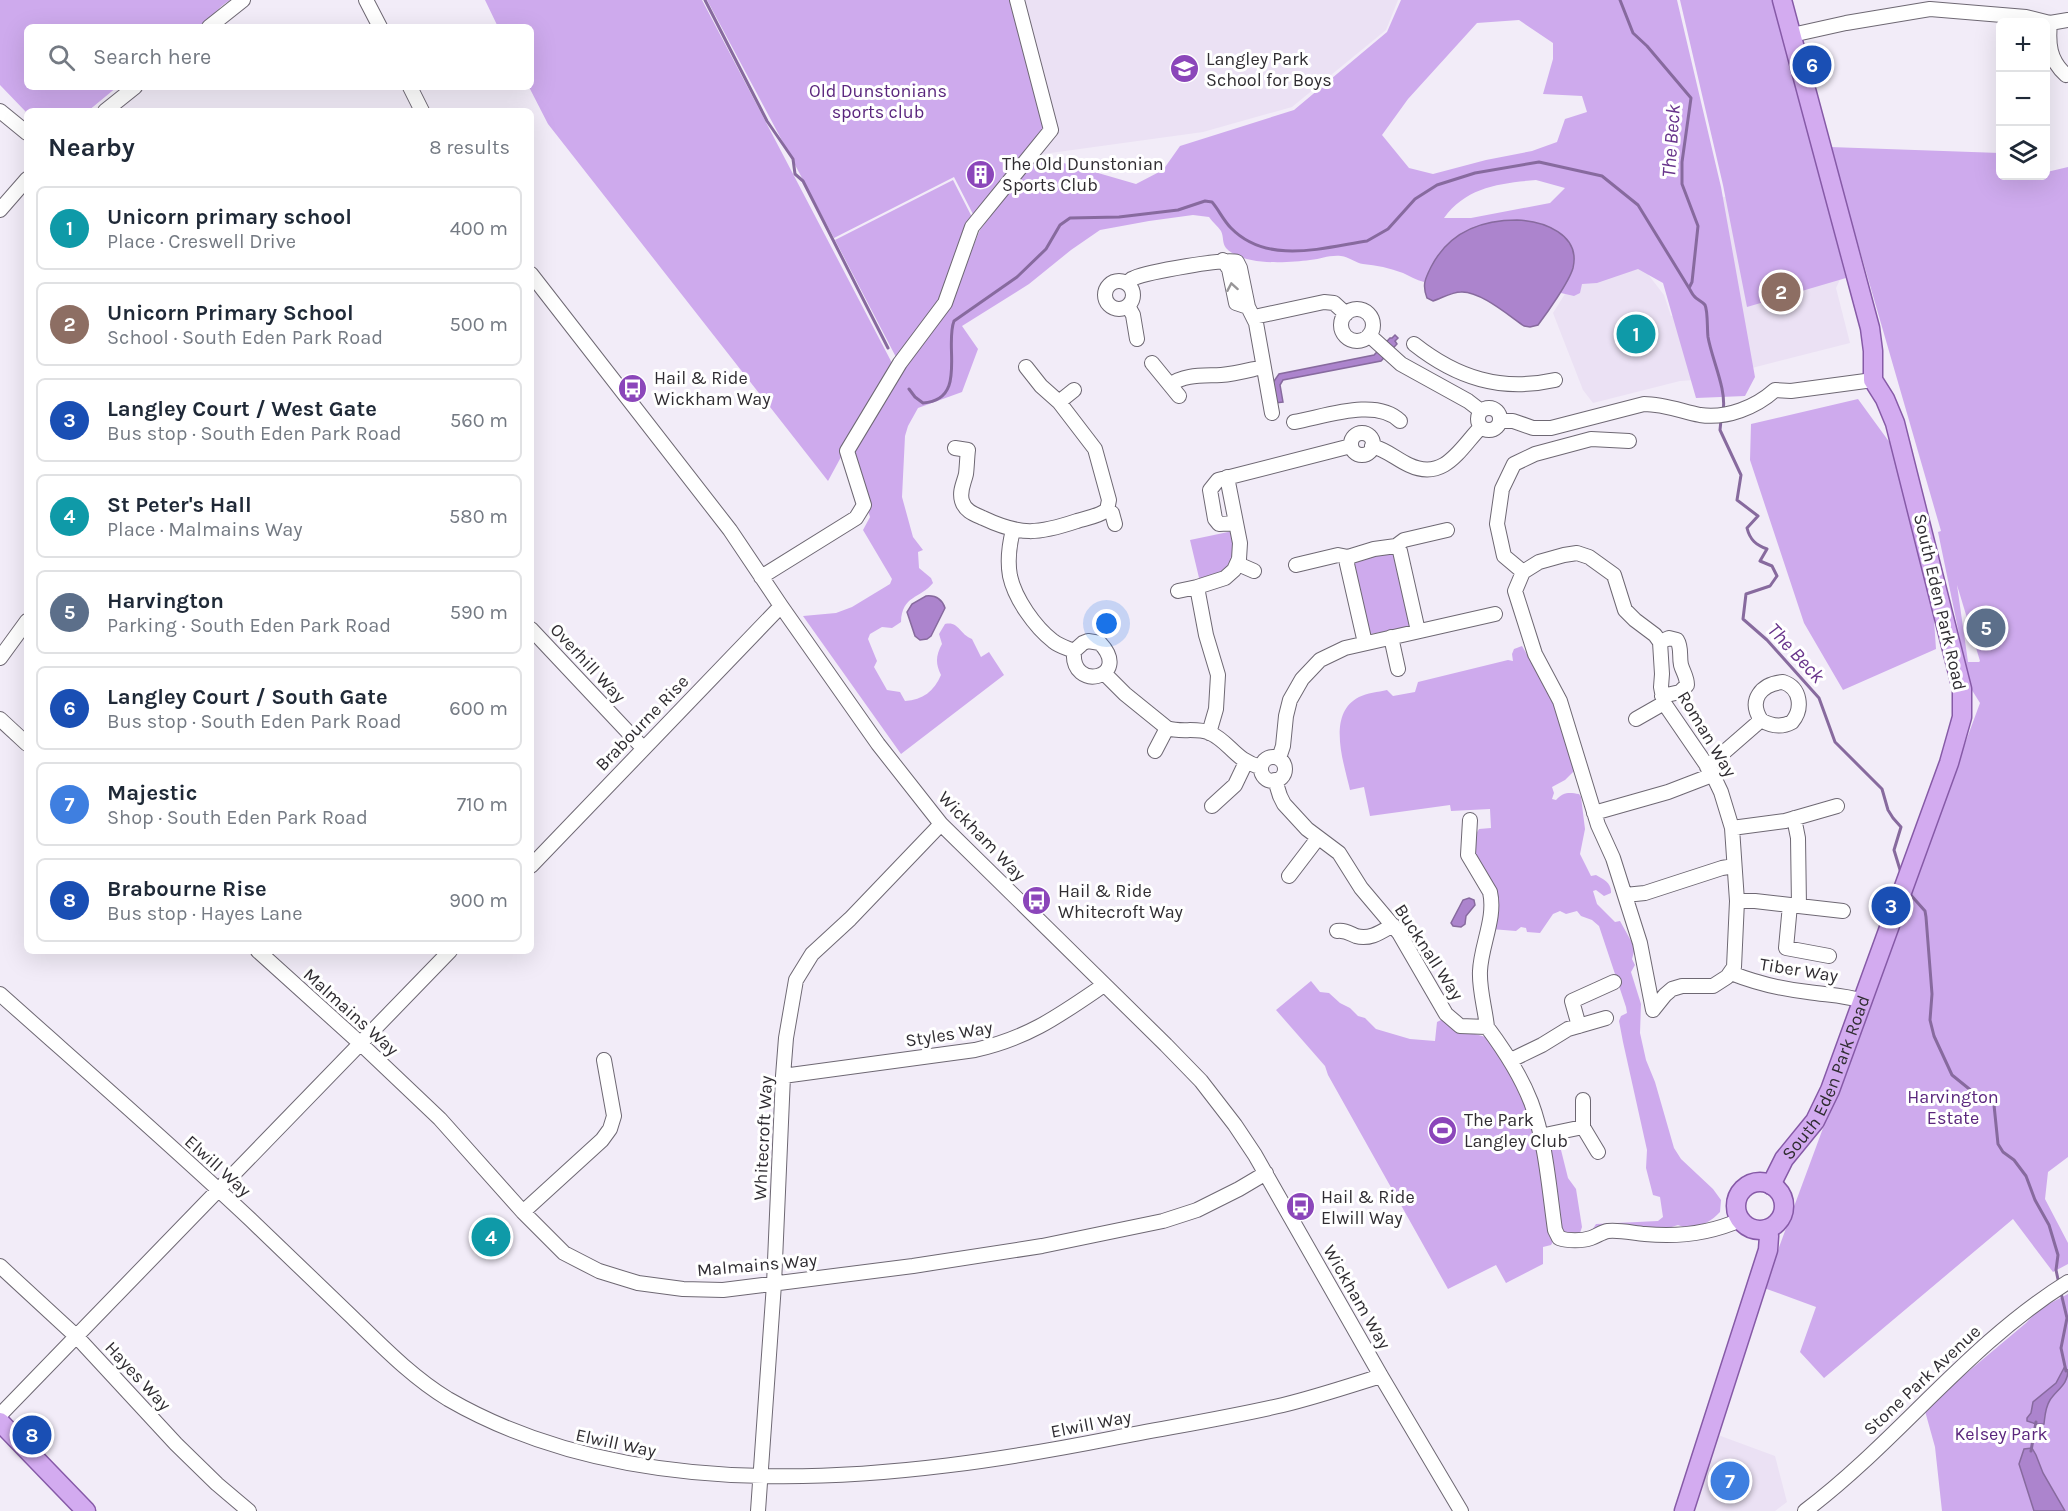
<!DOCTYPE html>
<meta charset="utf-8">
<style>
body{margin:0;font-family:Karla,sans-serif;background:#f2f2f3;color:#1f2937}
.controls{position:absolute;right:18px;top:18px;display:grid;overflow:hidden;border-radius:9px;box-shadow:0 6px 24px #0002}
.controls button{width:54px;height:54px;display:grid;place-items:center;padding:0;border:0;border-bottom:2px solid #e0e1e3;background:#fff;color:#1f2937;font:30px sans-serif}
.you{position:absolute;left:1107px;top:624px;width:21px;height:21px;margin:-15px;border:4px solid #fff;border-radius:50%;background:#1a73e8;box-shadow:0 0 0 9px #1a73e833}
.badge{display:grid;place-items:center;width:39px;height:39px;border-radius:50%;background:#0b8043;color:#fff;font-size:20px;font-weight:700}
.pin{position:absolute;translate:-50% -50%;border:3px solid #fff;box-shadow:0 2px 6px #0006}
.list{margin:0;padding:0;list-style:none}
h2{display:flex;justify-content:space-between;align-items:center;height:78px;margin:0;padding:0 24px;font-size:26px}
h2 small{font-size:20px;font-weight:400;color:#747a83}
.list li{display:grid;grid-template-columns:39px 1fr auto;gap:18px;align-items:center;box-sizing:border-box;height:84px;margin:0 12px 12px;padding:0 12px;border:2px solid #e0e1e3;border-radius:9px}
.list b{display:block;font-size:22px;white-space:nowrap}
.list p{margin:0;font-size:20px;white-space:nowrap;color:#747a83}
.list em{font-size:20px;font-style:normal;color:#747a83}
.icon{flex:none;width:33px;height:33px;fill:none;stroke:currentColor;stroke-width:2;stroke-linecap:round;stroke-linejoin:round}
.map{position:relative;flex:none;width:2068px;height:1511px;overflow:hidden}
.search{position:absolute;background:#fff;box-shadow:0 6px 24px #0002;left:24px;top:24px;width:510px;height:66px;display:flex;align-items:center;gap:15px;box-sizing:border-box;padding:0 21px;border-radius:9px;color:#747a83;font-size:22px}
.panel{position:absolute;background:#fff;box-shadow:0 6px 24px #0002;left:24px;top:108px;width:510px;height:846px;border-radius:9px}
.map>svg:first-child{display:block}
.built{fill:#ebe1f4}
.green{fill:#ceaaed;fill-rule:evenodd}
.water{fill:#ac84cd;stroke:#876a9e;stroke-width:1.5}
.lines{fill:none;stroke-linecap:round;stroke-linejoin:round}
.stream{stroke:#876a9e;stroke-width:3}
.minor-casing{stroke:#6e6873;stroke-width:16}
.major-casing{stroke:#865aa7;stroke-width:21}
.minor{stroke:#fff;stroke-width:14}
.major{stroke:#d3abf0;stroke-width:18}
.oneway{stroke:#989698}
.labels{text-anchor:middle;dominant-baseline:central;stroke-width:6;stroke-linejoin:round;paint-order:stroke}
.poi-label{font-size:18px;fill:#302d32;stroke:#fff;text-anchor:start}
.park-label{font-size:18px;fill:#5a267d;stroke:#fff}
.street-label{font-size:18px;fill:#302d32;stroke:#fff}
.water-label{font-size:20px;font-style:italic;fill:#68348b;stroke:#fff}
</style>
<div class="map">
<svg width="2068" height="1511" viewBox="0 0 2068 1511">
<rect width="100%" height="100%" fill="#f2ecf8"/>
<path class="built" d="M1016,0H1398L1386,30L1292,107L1203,132L1036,155Z
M1820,179L1844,271L1836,288L1850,343L1752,368L1694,380L1680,381L1593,403L1583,390L1553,313L1575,278L1638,268L1647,273L1664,295L1671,316L1725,301L1713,199Z
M1718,1435L1775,1456L1787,1502L1775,1511H1692Z"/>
<path class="green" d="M0,0H230C217,8 210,20 197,27H27V87H117L88,111H27V113L0,85Z
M485,0H702L892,363L828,481L548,124L529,87H531V27H498Z
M707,0H1010L1046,135L976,220L954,177L834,238Z
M1401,0H1677L1721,187L1755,377L1745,396L1696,398L1663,283L1638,269L1597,283L1582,284L1580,293L1574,296L1435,264L1424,282C1416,280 1410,276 1403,273C1390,268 1376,265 1363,264C1356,263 1349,257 1341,256C1328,255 1322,259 1310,260C1287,263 1243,266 1226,248C1222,243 1224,237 1221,231C1218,226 1212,222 1209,217L1193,215L1149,221L1100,230L1071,250L1029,284L962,326L978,349L962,392L918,408L908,426L905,436L902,497L913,537L923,550L918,552L919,568L931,578L933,583C920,599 902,595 901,622L892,628L882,627L870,634L868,639L877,661L874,667L887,690L900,692L905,701C923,700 934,691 941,675C935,663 936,655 942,644L939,634L945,624C959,621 959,634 972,639L981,657L989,652L1004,675L901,754L803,616L836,613L852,607L890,584L892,579L863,530L870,517L850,451L904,365L948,306L980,230L1036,155L1136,184L1163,170L1180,146L1294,110L1387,32ZM1519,20L1553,43V59L1543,94L1582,96L1587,112L1565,119L1557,142L1532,151L1486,160L1433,174L1409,168L1382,135L1408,99L1477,23ZM1536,180L1565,188L1550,203L1471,218H1444C1466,187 1500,183 1536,180Z
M1680,0H1773L1846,278L1747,307L1723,185Z
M1830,147L2000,153V176H2046V155L2047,172L2068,167V1157L2048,1172L2045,1199L2068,1243V1264L2053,1272L2013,1219L1824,1378L1800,1352L1816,1307L1764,1288L1980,703L1970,687L1938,532L1941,531ZM1957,585L1980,661L1979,662H1968Z
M953,180L974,221L942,302L898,361L835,240Z
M1858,399L1890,443L1933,605L1936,649L1843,690L1804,623L1750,460L1751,424Z
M1233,531L1236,549L1228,571L1200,582L1190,540Z
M1393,552L1410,625L1408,628L1370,634L1368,633L1352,567L1355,559Z
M1522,646L1552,697L1574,771L1565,780L1552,787L1554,793L1552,799L1556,800C1563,792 1569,792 1579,794L1581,797L1585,829L1580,854L1591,876L1596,875C1603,879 1612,883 1611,893L1604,896L1596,890L1593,891L1597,904L1615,922L1620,921L1635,948L1632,959L1635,965L1631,972L1641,1004L1640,1033L1646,1060L1655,1082L1674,1148L1681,1159L1713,1189L1721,1200L1720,1212C1710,1223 1693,1232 1678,1225L1665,1229L1592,1230L1596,1224L1658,1221L1663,1217L1660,1197L1653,1195L1646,1168L1647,1150L1623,1042L1619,1021L1621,1016L1627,1013L1626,1007L1599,926L1592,920L1581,916L1577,911L1566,914L1560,911L1553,914L1540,933L1527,932L1526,928L1521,927L1516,931L1491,929L1498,911L1473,854V839L1479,829L1491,828L1490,809L1451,811L1450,805L1370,816L1364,787L1350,790C1344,763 1326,714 1359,697C1367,693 1378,692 1387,690L1393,696L1415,692L1418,682L1508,660L1513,661L1512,654L1514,649Z
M1311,981L1320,992L1329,993L1340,1003L1350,1008L1358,1016L1365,1018L1376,1029L1410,1039L1435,1041L1437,1022L1443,1019L1461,1032L1475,1034L1489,1038L1506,1060L1531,1118L1554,1240L1551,1245L1543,1247V1264L1506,1283L1496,1265L1448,1289L1328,1075L1325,1066L1276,1010Z
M1558,1138L1568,1178L1576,1189L1582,1227L1580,1233L1563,1234L1561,1229L1548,1140Z
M2068,1294V1511H1942L1935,1447L1925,1411L1963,1376L2026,1323L2039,1309Z"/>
<path class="water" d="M1517,220C1543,221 1581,234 1573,268C1569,282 1547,313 1538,325L1530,327L1524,326C1508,315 1480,291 1461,292C1452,292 1442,298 1433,301L1427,298C1422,285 1425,279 1431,267C1449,232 1480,220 1517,220Z
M1395,335L1398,338L1395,341L1397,344L1381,361L1283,380L1280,385L1283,402L1275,403L1272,384L1279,374L1374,355L1390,338H1392Z
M926,596C936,595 942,599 945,608L931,636L927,639L920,640L915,636L907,612L912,604Z
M1469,898L1474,900L1475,905L1466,916L1465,924L1461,927L1453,926L1451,923L1463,900Z
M2064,1368L2068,1370C2068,1385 2057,1389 2050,1400C2045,1408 2045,1416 2044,1424H2036L2027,1421V1418L2031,1413L2033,1402L2056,1383Z
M2032,1448L2036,1455L2043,1473L2065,1511H2034L2019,1464L2024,1449Z"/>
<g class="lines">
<path class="stream" d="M705,0L767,121L793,159L795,174L803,181L888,348
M1620,0L1633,33L1647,46L1691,98L1682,162V184L1698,226L1692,282L1689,288C1691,291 1692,294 1694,296C1697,300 1702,301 1705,305C1708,311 1707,329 1708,337C1712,360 1727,390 1723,411
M909,389L915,397L923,403C968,400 944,346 954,321L1017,277L1046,249L1060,225L1070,218L1119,217L1178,210L1205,201L1212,202C1219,210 1223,220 1231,228C1267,265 1322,248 1367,241L1388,229L1415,199L1437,185L1475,173L1539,162L1602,176L1638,205L1689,288
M1721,420L1720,430L1741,475L1737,500L1758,516L1747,528C1750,540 1756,545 1767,549L1760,561L1772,566L1777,576L1770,586L1746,594L1743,619L1767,640L1819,698L1835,742L1882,789L1888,810L1893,818L1901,827L1894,850L1901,873
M1909,893L1925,911L1926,917L1932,994L1930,1020L1934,1036L1952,1075L1973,1092L1989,1095L1994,1105L1998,1144L2003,1152L2014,1160L2026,1176L2035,1200L2049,1225L2058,1255L2056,1270L2059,1284
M2061,1293L2067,1318L2061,1348L2066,1371
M2031,1451L2036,1422"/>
<defs>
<path id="minor" d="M366,0L380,27
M2050,23C2048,43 2049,60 2066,75L2068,74
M209,27L243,0
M1792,35L1846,23L1930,9L2026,17L2050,23L2068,20
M410,87L422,111
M0,111L27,133
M105,111L135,87
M0,210L27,179
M1223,260L1229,269L1236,303L1248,307
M531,274L730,530L781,606L878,744L941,824L1166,1045L1201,1081L1235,1125L1255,1155L1381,1376L1461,1511
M1105 295a14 14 0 1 1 28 0a14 14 0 1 1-28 0Z
M1127,283C1130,281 1130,279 1134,278C1148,272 1225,258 1237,262L1240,268L1248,307L1256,323L1272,413
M1128,306L1133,315L1137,339
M1341 325a16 16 0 1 1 32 0a16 16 0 1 1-32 0Z
M1254,317L1324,302L1334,303L1346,314
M1369,335L1401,364L1468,401L1481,411
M1414,344C1457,378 1501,392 1555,380
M1152,363L1179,396
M1170,385C1185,374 1203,376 1221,375C1235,374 1249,370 1263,367
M1059,402L1074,390
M1478 419a11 11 0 1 1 22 0a11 11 0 1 1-22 0Z
M1500,421H1513L1533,428H1551L1644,404C1663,404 1681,411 1700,415C1727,419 1756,407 1775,390L1791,391L1873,380
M1294,422C1324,417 1376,397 1400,421
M1351 444a11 11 0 1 1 22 0a11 11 0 1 1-22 0Z
M1629,441L1591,439L1535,454L1514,464L1502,489L1497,524L1504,556L1523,572L1515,591L1535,654L1560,701L1598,825L1613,858L1640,943L1653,1010
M1372,446C1387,450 1396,459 1409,465C1445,482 1461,447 1481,427
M955,448L968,450C967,458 967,466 966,474C964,483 959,491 962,501C965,511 974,514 983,518C1021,536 1038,534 1077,521C1087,518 1099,516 1107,510L1109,500L1095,449L1059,402L1041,386L1026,367
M1107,510L1112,513L1115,524
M1236,523L1219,524L1215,519L1210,490L1218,480L1351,446
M1013,530C1009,546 1007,560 1010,576C1015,599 1035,627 1053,641C1059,646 1067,648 1074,651
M1396,546L1400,551L1418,631
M1238,564L1254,571
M1296,565L1338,555L1348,557
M1523,572L1539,562L1564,555L1577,553L1589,557L1614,575L1625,610L1635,620L1655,635L1660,642L1662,674L1661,687L1664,703L1712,773L1721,792L1732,828L1737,901L1734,967L1727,977L1713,986H1682L1672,989L1665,995L1653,1010
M761,577L856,518L864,505L847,451L900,363L945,303L972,227L1051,130L1017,0
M1178,591L1197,587
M531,629L643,748
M1391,637L1398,669
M1088,641L1100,643C1133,678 1070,693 1074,651L1083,643Z
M1660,642L1669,638L1677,640C1682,648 1679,656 1681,665C1683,672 1687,677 1687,685L1680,692L1662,696
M1365,643L1347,564L1348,557L1374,549L1396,546L1404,540L1447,530
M0,658L27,621
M1105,674L1125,694L1167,728C1181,733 1196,727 1210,733C1230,742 1235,761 1261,767
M0,719L27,744
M1636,719L1664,703
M1209,733L1216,709L1218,675L1206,635L1197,587L1225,578L1234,570L1239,559L1240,543L1227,477
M1155,751L1167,728
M1261 769a12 12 0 1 1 24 0a12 12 0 1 1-24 0Z
M1279,758L1283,746L1286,716L1290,700L1302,679L1320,660L1345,648L1495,614
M1707,767L1761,720C1771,726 1781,728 1792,722C1803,709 1801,688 1783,682C1761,684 1748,700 1761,720
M1275,780L1280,796L1284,804L1307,829L1339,853L1361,888L1399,933L1446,1014L1460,1026L1487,1027
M1212,806L1235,785L1246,762
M1594,813L1668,792L1707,777L1712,773
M1794,818L1798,838L1799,906
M1470,820L1468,855L1490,892C1496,918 1481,945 1480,971C1479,989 1485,1008 1487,1027
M1732,828L1785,821L1837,806
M531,866L781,606
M1289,876L1318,838
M1625,895L1645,893L1722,868L1734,866
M1737,901H1755L1843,911
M1790,905L1786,948L1829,956
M1337,931C1345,930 1349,933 1356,936C1370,940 1381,932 1393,925
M258,951L361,1044L440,1119L523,1212L564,1253L599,1271L638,1283L683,1289L723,1290L913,1266L1042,1246L1163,1221L1197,1210L1239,1189L1266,1173
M1731,973C1756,983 1781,989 1808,992C1827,995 1844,995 1863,1001
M0,994C84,1069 169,1143 251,1220C285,1253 319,1285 353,1318C383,1347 412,1377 448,1399C642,1511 902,1480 1114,1438C1170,1427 1227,1418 1283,1405C1316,1397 1349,1386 1381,1376
M1579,1026L1572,1001L1614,982
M1487,1027C1505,1051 1520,1074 1531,1102C1546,1142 1549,1188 1555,1230L1559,1238C1568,1241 1582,1241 1591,1238C1597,1236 1602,1232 1608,1231C1621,1230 1633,1233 1645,1234C1677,1237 1711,1233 1740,1220
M1511,1060L1542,1045L1568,1029L1606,1018
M783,1076L975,1050C1029,1038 1060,1015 1104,985
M1583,1127V1100
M1540,1136L1583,1127L1598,1152
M523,1212L602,1140L610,1129L614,1116L604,1060
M0,1266L77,1337L176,1444L217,1484L249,1511
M0,1415L450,951
M758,1511L774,1284L783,1076L786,1038L796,980L812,954L850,919L941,824
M1805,1511C1898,1441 1968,1344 2068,1282"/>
<g id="major">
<circle cx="1760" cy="1206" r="24"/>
<path id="s1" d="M1771,1185L1784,1159L1815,1121L1830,1090L1949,763L1962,717V689L1895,423L1885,399L1873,380V351L1870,328L1782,0"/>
<path d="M0,1422L86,1511"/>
<path d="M1684,1511L1768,1250L1769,1236L1767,1229"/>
</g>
</defs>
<use href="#minor" class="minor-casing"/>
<use href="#major" class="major-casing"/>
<use href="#minor" class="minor"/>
<use href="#major" class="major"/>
</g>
<defs><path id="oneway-chevron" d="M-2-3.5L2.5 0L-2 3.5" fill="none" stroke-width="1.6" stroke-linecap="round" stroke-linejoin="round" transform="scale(1.5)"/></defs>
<use class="oneway" href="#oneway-chevron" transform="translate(1232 287) rotate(-100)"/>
<defs>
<symbol id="school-disc" viewBox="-11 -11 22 22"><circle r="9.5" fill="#8b46ba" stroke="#fff"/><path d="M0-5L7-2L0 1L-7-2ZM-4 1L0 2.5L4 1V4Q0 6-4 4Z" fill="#fff"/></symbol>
<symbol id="building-disc" viewBox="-11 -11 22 22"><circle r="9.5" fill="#8b46ba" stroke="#fff"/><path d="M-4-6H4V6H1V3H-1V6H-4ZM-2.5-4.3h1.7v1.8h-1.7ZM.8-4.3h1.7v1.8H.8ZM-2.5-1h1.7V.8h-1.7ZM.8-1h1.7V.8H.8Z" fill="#fff"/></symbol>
<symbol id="bus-disc" viewBox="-11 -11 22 22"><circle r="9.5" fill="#8b46ba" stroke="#fff"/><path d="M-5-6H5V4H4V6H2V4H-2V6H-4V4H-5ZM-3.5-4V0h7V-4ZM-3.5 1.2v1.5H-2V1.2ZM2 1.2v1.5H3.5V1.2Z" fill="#fff"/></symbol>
<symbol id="stadium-disc" viewBox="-11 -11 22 22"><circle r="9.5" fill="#8b46ba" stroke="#fff"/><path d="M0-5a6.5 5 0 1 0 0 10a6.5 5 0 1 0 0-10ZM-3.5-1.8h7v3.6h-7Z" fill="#fff"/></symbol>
</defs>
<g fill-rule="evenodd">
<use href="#school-disc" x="1168" y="52" width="33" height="33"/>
<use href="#building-disc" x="964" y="158" width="33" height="33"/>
<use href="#bus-disc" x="616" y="372" width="33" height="33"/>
<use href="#bus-disc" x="1020" y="884" width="33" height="33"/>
<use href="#stadium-disc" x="1426" y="1114" width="33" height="33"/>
<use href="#bus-disc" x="1284" y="1190" width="33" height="33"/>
</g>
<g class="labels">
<g class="poi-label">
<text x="1206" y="59">Langley Park<tspan x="1206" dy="21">School for Boys</tspan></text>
<text x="1002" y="164">The Old Dunstonian<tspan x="1002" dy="21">Sports Club</tspan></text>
<text x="654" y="378">Hail &amp; Ride<tspan x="654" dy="21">Wickham Way</tspan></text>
<text x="1058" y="891">Hail &amp; Ride<tspan x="1058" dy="21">Whitecroft Way</tspan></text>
<text x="1464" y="1120">The Park<tspan x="1464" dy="21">Langley Club</tspan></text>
<text x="1321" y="1197">Hail &amp; Ride<tspan x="1321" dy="21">Elwill Way</tspan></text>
</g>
<g class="park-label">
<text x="878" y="91">Old Dunstonians<tspan x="878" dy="21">sports club</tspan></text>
<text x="1953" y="1097">Harvington<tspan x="1953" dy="21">Estate</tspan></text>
<text x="2001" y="1434">Kelsey Park</text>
</g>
<g class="street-label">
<text transform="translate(1940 602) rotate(77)">South Eden Park Road</text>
<text transform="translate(588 663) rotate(47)">Overhill Way</text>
<text transform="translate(642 723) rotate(-46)">Brabourne Rise</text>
<text transform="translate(1707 734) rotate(59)">Roman Way</text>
<text transform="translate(982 836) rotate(46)">Wickham Way</text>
<text transform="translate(1429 952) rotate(57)">Bucknall Way</text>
<text transform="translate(1799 970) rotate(9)">Tiber Way</text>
<text transform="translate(351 1012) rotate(42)">Malmains Way</text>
<text transform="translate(949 1034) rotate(-9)">Styles Way</text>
<text stroke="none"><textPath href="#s1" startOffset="122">South Eden Park Road</textPath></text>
<text transform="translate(763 1138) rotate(-87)">Whitecroft Way</text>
<text transform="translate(218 1166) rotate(42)">Elwill Way</text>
<text transform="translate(757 1265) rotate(-5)">Malmains Way</text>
<text transform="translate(1357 1297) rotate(60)">Wickham Way</text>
<text transform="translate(138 1376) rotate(47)">Hayes Way</text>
<text transform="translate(1922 1380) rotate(-43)">Stone Park Avenue</text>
<text transform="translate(1091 1424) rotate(-11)">Elwill Way</text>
<text transform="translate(616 1443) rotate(12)">Elwill Way</text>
</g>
<g class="water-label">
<text transform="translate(1671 141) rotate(-86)">The Beck</text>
<text transform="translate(1796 653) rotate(47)">The Beck</text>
</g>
</g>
</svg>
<div class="controls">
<button>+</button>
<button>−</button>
<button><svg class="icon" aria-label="layers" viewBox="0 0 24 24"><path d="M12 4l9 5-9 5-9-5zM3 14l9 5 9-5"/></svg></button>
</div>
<div class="you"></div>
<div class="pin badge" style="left:1636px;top:334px;background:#0f9aa8">1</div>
<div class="pin badge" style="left:1781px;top:292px;background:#8d6e63">2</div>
<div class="pin badge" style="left:1891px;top:906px;background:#1a4fb4">3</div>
<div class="pin badge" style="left:491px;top:1237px;background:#0f9aa8">4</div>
<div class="pin badge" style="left:1986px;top:628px;background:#5c6f8a">5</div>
<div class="pin badge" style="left:1812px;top:65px;background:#1a4fb4">6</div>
<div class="pin badge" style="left:1730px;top:1481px;background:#3f7fe0">7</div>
<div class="pin badge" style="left:32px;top:1435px;background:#1a4fb4">8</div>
<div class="search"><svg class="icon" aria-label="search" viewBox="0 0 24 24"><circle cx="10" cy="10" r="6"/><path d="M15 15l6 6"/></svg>Search here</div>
<section class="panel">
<h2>Nearby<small>8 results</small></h2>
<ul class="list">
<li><span class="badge" style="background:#0f9aa8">1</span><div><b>Unicorn primary school</b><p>Place · Creswell Drive</p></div><em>400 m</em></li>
<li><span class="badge" style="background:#8d6e63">2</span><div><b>Unicorn Primary School</b><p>School · South Eden Park Road</p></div><em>500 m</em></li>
<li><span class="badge" style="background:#1a4fb4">3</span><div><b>Langley Court / West Gate</b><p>Bus stop · South Eden Park Road</p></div><em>560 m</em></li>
<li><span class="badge" style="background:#0f9aa8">4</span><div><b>St Peter's Hall</b><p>Place · Malmains Way</p></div><em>580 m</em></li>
<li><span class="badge" style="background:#5c6f8a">5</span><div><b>Harvington</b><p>Parking · South Eden Park Road</p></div><em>590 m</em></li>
<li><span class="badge" style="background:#1a4fb4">6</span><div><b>Langley Court / South Gate</b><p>Bus stop · South Eden Park Road</p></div><em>600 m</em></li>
<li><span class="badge" style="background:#3f7fe0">7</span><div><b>Majestic</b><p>Shop · South Eden Park Road</p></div><em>710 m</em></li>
<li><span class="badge" style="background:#1a4fb4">8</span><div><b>Brabourne Rise</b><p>Bus stop · Hayes Lane</p></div><em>900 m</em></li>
</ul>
</section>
</div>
